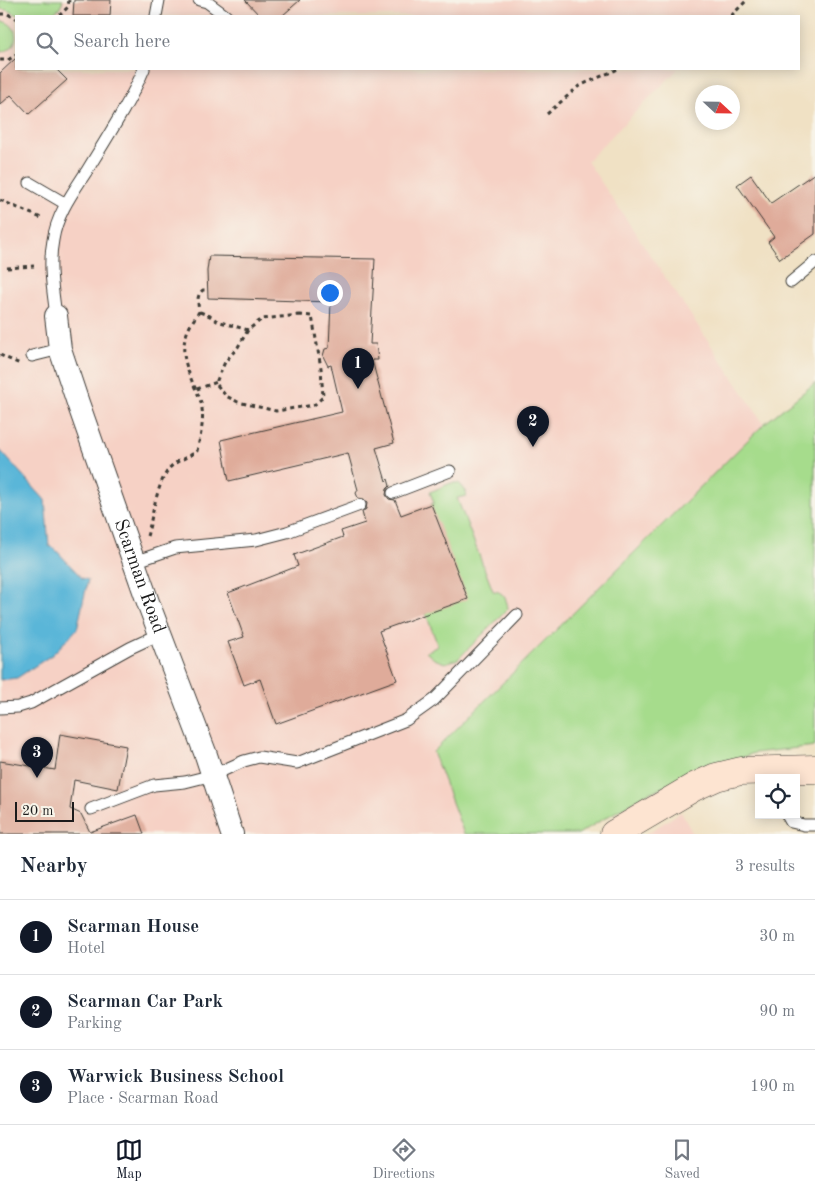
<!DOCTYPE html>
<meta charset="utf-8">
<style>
body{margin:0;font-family:"Old Standard TT",serif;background:#f2f2f3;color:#1f2937}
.controls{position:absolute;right:15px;bottom:15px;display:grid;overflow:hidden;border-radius:0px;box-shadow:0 2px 12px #0003}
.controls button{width:45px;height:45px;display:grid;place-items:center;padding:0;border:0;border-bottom:1px solid #e0e1e3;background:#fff;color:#1f2937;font:25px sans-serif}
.compass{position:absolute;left:695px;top:85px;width:45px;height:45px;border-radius:50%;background:#fff;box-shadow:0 2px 12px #0003;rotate:112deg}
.scale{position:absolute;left:15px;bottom:12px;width:59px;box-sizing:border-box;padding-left:5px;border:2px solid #1c1c1c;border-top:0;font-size:14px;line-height:18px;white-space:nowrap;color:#1c1c1c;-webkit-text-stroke:4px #f7f3e8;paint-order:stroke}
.you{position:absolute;left:329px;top:292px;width:18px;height:18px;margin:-12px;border:4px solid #fff;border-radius:50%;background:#1a73e8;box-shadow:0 0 0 8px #1a73e833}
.badge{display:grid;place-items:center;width:32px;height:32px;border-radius:50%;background:#111827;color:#fff;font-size:16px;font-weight:700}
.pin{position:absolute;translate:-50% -41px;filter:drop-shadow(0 1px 2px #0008)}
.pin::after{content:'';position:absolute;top:26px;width:18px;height:15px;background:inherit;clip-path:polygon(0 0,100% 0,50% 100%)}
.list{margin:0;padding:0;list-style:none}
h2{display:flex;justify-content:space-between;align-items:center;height:65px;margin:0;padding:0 20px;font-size:21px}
h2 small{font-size:16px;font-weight:400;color:#747a83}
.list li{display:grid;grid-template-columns:32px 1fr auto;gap:15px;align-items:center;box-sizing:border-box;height:75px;padding:0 20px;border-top:1px solid #e0e1e3}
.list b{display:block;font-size:19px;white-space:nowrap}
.list p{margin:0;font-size:16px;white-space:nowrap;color:#747a83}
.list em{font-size:16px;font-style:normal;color:#747a83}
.icon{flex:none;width:28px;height:28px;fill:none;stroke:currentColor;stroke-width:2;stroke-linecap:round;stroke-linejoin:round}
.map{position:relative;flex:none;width:815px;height:834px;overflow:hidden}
.search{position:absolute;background:#fff;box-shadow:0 2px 12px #0003;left:15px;right:15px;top:15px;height:55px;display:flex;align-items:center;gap:12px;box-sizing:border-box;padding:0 18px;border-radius:0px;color:#747a83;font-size:19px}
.sheet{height:290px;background:#fff}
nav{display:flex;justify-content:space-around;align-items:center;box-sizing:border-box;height:70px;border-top:1px solid #e0e1e3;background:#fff;font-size:14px;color:#747a83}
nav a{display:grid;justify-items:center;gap:2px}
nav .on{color:#111827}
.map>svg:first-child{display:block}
.built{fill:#f6d1c5}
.green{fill:#a6dc8c;stroke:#617c54}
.water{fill:#5ab6d8;stroke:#3b697a}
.building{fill:#dfab9a}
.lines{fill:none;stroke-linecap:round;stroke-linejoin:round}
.lane-casing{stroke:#3c3a35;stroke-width:13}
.street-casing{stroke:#3c3a35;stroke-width:24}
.secondary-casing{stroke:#3c3a35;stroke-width:29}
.path{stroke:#3c3a35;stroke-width:3;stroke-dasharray:4 4;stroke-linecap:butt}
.lane{stroke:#fff;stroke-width:11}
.street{stroke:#fff;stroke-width:22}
.secondary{stroke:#fde4d1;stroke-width:28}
.labels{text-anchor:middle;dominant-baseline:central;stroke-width:4;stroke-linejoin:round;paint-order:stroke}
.street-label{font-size:19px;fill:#1c1c1c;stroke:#f7f3e8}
</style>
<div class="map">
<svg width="815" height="834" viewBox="0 0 815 834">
<rect width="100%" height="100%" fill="#f7f3e8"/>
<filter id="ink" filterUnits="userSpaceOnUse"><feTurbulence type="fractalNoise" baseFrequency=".02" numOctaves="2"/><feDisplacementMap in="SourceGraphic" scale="10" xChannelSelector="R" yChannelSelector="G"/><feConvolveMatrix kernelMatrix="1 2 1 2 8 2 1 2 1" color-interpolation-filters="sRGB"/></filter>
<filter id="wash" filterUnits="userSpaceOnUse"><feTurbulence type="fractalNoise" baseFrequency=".0096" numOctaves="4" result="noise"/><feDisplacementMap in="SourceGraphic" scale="20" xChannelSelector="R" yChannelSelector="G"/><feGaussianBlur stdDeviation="1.12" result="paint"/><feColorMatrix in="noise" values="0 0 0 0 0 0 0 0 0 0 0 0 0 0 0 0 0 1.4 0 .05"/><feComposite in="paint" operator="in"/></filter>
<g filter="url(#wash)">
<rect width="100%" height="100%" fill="#f0e1c4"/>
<path class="built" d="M0,0H745L729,16H16V69H678L587,161L764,424L433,751L464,834H0Z
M681,812L693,834H646Z"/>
<path class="green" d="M0,0H63L60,8L50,16H20L7,10L0,9Z
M0,21C21,22 21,51 0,52Z
M815,383V746L754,753L648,793L578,834H464L433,752L764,424Z
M451,483H459L465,490L467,496L457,498L493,591C503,591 507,599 508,609L458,659L445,663L434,659L426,652L438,646L426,614L431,504L434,503L430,492Z"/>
<path class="water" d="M0,450L45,500L49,546L55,549L82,578L88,580L77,629L53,654L17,678L0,680Z"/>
<g id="blocks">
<path class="building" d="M74,0H111L110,16H73Z
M245,0H300L282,16H260Z
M16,58V69H56L67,80L29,114L11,95L0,105V73Z
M815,173V234L780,259L768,242L774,237L737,185L751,175L771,203Z
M209,256L375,259L370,344H376L378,360H372L394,443L376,448L386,481L388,479L390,486L387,489L386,495L389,499L395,500L401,515L431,504L468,599L379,631L397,680L276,724L260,679L244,685L228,642L244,637L228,593L298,566L294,555L343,537L341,531L365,523L362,512L366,509L367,503L364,499L358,498L356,493L358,490L348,453L229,481L221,440L342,412L331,365L328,366L323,356L325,349L329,348L331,302L208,298L207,271Z
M60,734L126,746L118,789L74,780L70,809L81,814L90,832L137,815L144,834H0V761L55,770Z"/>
</g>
</g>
<g filter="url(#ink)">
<use href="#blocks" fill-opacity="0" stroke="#3c3a35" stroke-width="1"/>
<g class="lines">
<defs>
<path id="lane" d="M199,0L207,2L226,16
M156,16L159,0
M30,183L66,204
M791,282L815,262
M56,316C53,291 48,265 53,240C57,213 74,191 88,169C108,136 129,104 144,69
M32,356L60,349
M393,493L450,471
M134,562L175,548L256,540L287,532L360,505
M0,708L18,707L31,703L130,648L160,634
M91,809L154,785L185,782L213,775L244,761L259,757L297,763L406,720L434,700L517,615
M787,815L791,822L804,825H815"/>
<g id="street">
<path id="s1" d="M56,316L60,349L78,403L149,605L206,755L232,834"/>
</g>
<path id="secondary" d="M614,834L694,787L716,777L741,771L815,769"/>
</defs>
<use href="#lane" class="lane-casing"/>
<use href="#street" class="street-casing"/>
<use href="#secondary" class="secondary-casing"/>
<path class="path" d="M0,14H8L16,19
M59,16L68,7L69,0
M731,16L747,0
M0,60H8L16,55
M547,114L579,86L618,69
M0,200L41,218
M7,268L34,266
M200,312L210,316L217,321L248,330
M299,315L312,316L321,368L323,397L314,405L276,411L238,402L226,396L217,385V380L225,362L238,347L248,330L262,319Z
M0,355L20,364
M197,389L217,382
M147,536C153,517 157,476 174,464C181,459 189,457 197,451C200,437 204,423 202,409C201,396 194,388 190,376C179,349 183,334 199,312C198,303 196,295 203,290H208"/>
<use href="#lane" class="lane"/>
<use href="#street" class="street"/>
<use href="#secondary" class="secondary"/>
</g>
</g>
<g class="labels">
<g class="street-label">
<text stroke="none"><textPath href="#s1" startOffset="274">Scarman Road</textPath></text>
</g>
</g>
</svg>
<div class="controls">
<button><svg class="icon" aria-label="locate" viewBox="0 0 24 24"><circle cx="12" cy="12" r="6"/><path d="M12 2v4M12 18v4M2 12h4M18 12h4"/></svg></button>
</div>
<svg class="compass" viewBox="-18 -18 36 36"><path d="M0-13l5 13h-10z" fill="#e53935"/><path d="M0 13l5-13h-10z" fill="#747a83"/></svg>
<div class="scale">20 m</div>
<div class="you"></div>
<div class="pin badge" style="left:358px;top:389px">1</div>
<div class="pin badge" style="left:533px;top:447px">2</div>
<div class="pin badge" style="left:37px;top:778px">3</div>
<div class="search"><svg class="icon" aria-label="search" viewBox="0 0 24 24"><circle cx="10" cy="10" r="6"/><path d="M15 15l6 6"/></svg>Search here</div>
</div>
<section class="sheet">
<h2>Nearby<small>3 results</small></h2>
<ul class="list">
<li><span class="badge">1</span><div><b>Scarman House</b><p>Hotel</p></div><em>30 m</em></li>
<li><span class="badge">2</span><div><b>Scarman Car Park</b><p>Parking</p></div><em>90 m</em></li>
<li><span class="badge">3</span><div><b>Warwick Business School</b><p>Place · Scarman Road</p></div><em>190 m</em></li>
</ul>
</section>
<nav>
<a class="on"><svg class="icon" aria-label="map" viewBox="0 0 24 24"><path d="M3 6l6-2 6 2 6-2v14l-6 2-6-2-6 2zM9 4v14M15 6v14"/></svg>Map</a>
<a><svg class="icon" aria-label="directions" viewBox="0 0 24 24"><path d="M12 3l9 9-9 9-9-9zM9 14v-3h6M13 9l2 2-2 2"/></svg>Directions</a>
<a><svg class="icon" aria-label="saved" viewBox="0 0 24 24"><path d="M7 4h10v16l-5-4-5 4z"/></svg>Saved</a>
</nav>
